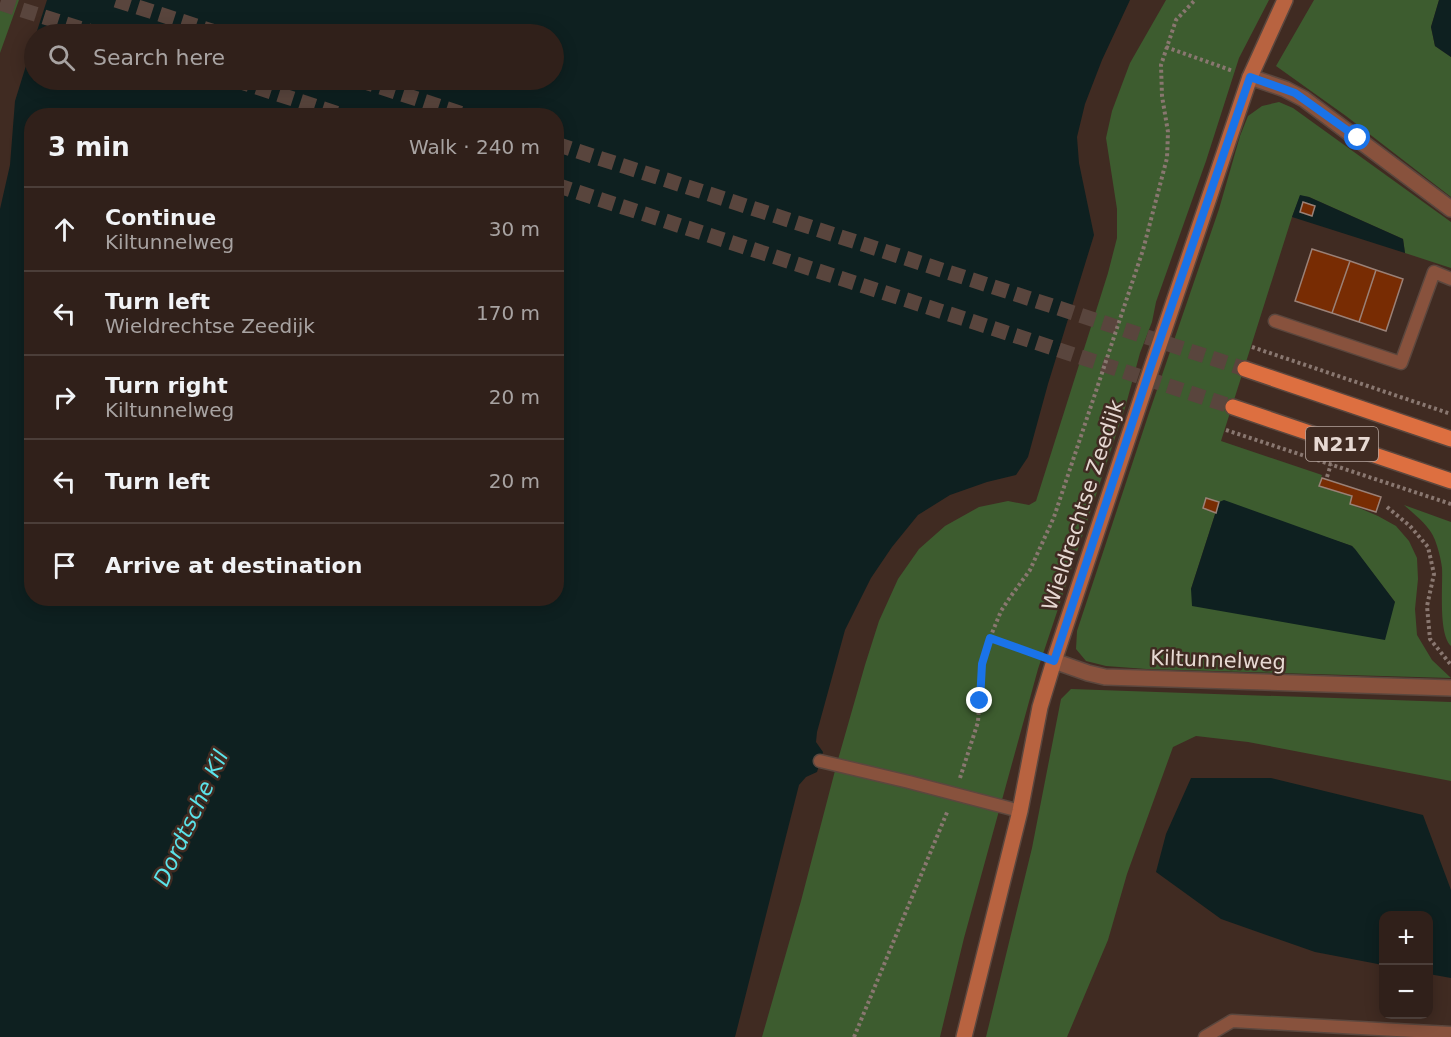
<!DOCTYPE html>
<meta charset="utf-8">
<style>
body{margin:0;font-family:"DejaVu Sans",sans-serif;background:#382823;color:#f1f3f6}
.controls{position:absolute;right:18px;bottom:18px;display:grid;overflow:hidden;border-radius:12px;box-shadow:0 3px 15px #0003}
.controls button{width:54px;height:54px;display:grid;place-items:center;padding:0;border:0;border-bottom:2px solid #4b3e39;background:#30201a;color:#f1f3f6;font:30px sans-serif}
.stop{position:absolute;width:18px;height:18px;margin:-14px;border:4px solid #1a73e8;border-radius:50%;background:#fff}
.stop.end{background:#1a73e8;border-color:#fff;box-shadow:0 2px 6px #0008}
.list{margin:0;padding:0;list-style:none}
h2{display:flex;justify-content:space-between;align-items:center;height:78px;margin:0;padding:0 24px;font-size:26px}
h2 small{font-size:20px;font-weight:400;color:#a8a3a2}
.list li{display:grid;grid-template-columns:39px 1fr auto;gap:18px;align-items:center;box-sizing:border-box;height:84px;padding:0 24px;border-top:2px solid #4b3e39}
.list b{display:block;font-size:22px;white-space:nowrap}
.list p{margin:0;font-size:20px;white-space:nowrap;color:#a8a3a2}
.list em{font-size:20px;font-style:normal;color:#a8a3a2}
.icon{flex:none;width:33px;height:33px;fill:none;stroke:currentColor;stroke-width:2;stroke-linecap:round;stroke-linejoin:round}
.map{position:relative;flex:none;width:1451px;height:1037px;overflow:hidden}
.search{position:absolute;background:#30201a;box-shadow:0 3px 15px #0003;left:24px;top:24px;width:540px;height:66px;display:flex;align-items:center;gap:15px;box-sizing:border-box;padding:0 21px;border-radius:33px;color:#a8a3a2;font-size:22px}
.panel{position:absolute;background:#30201a;box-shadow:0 3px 15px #0003;left:24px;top:108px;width:540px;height:498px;border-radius:24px}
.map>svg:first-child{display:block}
.green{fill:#3d5c2f;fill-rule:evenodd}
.water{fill:#0e2020;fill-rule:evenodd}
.building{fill:#782c03;stroke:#9a8177;stroke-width:1.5}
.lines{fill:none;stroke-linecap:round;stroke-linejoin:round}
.primary-tunnel{stroke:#59453d;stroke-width:15;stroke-dasharray:15 8;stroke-linecap:butt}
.lane-casing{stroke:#5b473e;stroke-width:15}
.street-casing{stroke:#5b473e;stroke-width:18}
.secondary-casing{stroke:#5b473e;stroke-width:18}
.primary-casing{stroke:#5b473e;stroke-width:18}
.path{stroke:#897770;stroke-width:4;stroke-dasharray:3 3;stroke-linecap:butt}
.lane{stroke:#88523d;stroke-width:12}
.street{stroke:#88523d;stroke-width:15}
.secondary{stroke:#b86340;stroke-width:15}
.primary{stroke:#dd6f40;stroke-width:15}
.route{stroke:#1a73e8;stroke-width:8}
.labels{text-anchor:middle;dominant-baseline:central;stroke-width:5;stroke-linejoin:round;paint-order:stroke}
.shield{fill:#402b22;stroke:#b5a59e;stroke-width:1.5}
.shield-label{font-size:20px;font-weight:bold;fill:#e7d9d3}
.street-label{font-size:21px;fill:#e7d9d3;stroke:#402b22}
.water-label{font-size:22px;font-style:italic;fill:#5be3ea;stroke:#402b22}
</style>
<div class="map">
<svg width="1451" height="1037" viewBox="0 0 1451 1037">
<rect width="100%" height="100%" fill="#402b22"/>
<path class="green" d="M3,0H19L0,53V10Z
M1166,0H1269L1239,58L1206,161L1156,302L1152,322L1140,353L1125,408L1038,669L964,938L940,1037H762L801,901L837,763L865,665L879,621L898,579L919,549L945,526L979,507L1008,501L1029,505L1036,501L1108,273L1117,238V209L1106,138L1112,111L1130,63Z
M1314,0H1439L1431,27L1435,46L1451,57V197L1346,116L1276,66Z
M1279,102L1293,108L1451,222V268L1405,253L1403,239L1309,197L1300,196L1292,217L1221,441L1322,475L1319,486L1352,496L1350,504L1378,516L1396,526L1409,541L1417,558L1418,579L1415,609L1417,635L1432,660L1451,678L1146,669L1106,666L1086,661L1076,649L1077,631L1148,416L1219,209L1240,136L1248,116L1262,106ZM1219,502L1352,546L1395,602L1191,589Z
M1404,505L1451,522V646C1438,634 1443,586 1442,568C1441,559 1438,548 1435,540C1429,525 1416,516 1404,505Z
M1071,689L1451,702V781L1248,742L1196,736L1173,747L1127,874L1108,940L1067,1037H986L1032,848L1061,699Z"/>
<path class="water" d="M47,0H1130L1102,60L1085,104L1077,137L1079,163L1094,235L1048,384L1028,457L1016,475L987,482L950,495L918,515L892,547L871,578L845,630L817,732L816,742L823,752L817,772L806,777L799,785L735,1037H0V209L10,165L15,101L34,40V80H554V34H36ZM32,116H556V598H32Z
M1439,0H1451V57L1435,46L1431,27Z
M1300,195L1309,197L1403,239L1405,253L1292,217Z
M1224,500L1352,546L1355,549L1395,602L1385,640L1192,606L1191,589L1219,502Z
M1191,778H1271L1423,815L1451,890V978L1429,974L1428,916H1384L1383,965L1315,952L1221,919L1156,872L1166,834Z"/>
<path class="building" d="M1303,202L1315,206L1312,216L1300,212Z
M1312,249L1350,261L1332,313L1295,301Z
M1350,261L1376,270L1359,322L1332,313Z
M1376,270L1403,279L1386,331L1359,322Z
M1322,478L1381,497L1376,512L1350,504L1352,496L1319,486Z
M1206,498L1219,502L1216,513L1203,508Z"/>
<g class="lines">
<path class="primary-tunnel" d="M116,0L221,34
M0,3L98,34
M235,80L345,116
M359,80L469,116
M556,144L1245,369
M556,185L1233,407"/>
<defs>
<path id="lane" d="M1275,321L1401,363L1434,272L1451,279
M820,761L909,782L1020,811
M1205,1037L1232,1021L1451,1033"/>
<path id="street" d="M1250,77L1285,89L1304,99L1451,209
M1054,661L1088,673L1105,677L1451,688"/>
<path id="secondary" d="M964,1037L1020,811L1040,707L1054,661L1151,369L1250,77L1285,0"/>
<path id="primary" d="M1245,369L1451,439
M1233,407L1451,481"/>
</defs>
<use href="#lane" class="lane-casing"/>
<use href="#street" class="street-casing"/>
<use href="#secondary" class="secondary-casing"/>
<use href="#primary" class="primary-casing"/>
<path class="path" d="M1166,47L1233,71
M1252,347L1451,414
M1226,430L1451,504
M1327,477L1331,464
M1387,507L1410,526L1428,547L1434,574L1427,606L1430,639L1451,665
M990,638L1038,654
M960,778L978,722L982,664L990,638L1001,611L1011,596L1030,570L1054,517L1143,250L1167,158L1168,132L1162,96L1161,65L1176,20L1195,0
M854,1037L948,810"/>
<use href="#lane" class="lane"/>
<use href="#street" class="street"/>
<use href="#secondary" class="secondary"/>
<use href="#primary" class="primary"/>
</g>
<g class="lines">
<path class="route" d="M980,701L982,664L990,638L1054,661L1150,369L1250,77L1295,93L1358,138"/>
</g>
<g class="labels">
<rect class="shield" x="1306" y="427" width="72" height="34" rx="4.5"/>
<g class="shield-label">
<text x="1342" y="444">N217</text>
</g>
<g class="street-label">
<text transform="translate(1083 505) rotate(-72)">Wieldrechtse Zeedijk</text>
<text transform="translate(1218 660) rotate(2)">Kiltunnelweg</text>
</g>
<g class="water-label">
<text transform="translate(191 818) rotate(-65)">Dordtsche Kil</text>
</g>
</g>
</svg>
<div class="controls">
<button>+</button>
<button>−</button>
</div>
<div class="stop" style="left:1358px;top:138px"></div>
<div class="stop end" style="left:980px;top:701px"></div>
<div class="search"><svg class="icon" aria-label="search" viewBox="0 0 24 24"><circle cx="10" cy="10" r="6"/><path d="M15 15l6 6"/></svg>Search here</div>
<section class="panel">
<h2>3 min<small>Walk · 240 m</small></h2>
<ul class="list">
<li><svg class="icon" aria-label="ahead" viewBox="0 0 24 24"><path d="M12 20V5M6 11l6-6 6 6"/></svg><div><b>Continue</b><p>Kiltunnelweg</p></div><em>30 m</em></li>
<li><svg class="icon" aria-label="left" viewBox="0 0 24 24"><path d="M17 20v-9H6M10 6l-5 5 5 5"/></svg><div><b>Turn left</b><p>Wieldrechtse Zeedijk</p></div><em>170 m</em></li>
<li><svg class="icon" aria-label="right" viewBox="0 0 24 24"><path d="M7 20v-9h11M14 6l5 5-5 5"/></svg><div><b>Turn right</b><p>Kiltunnelweg</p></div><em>20 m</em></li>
<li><svg class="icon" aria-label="left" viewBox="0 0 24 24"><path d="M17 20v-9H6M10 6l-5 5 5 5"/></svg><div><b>Turn left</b></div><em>20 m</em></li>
<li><svg class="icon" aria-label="arrive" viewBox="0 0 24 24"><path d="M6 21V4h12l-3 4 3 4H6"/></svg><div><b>Arrive at destination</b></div></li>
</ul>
</section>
</div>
